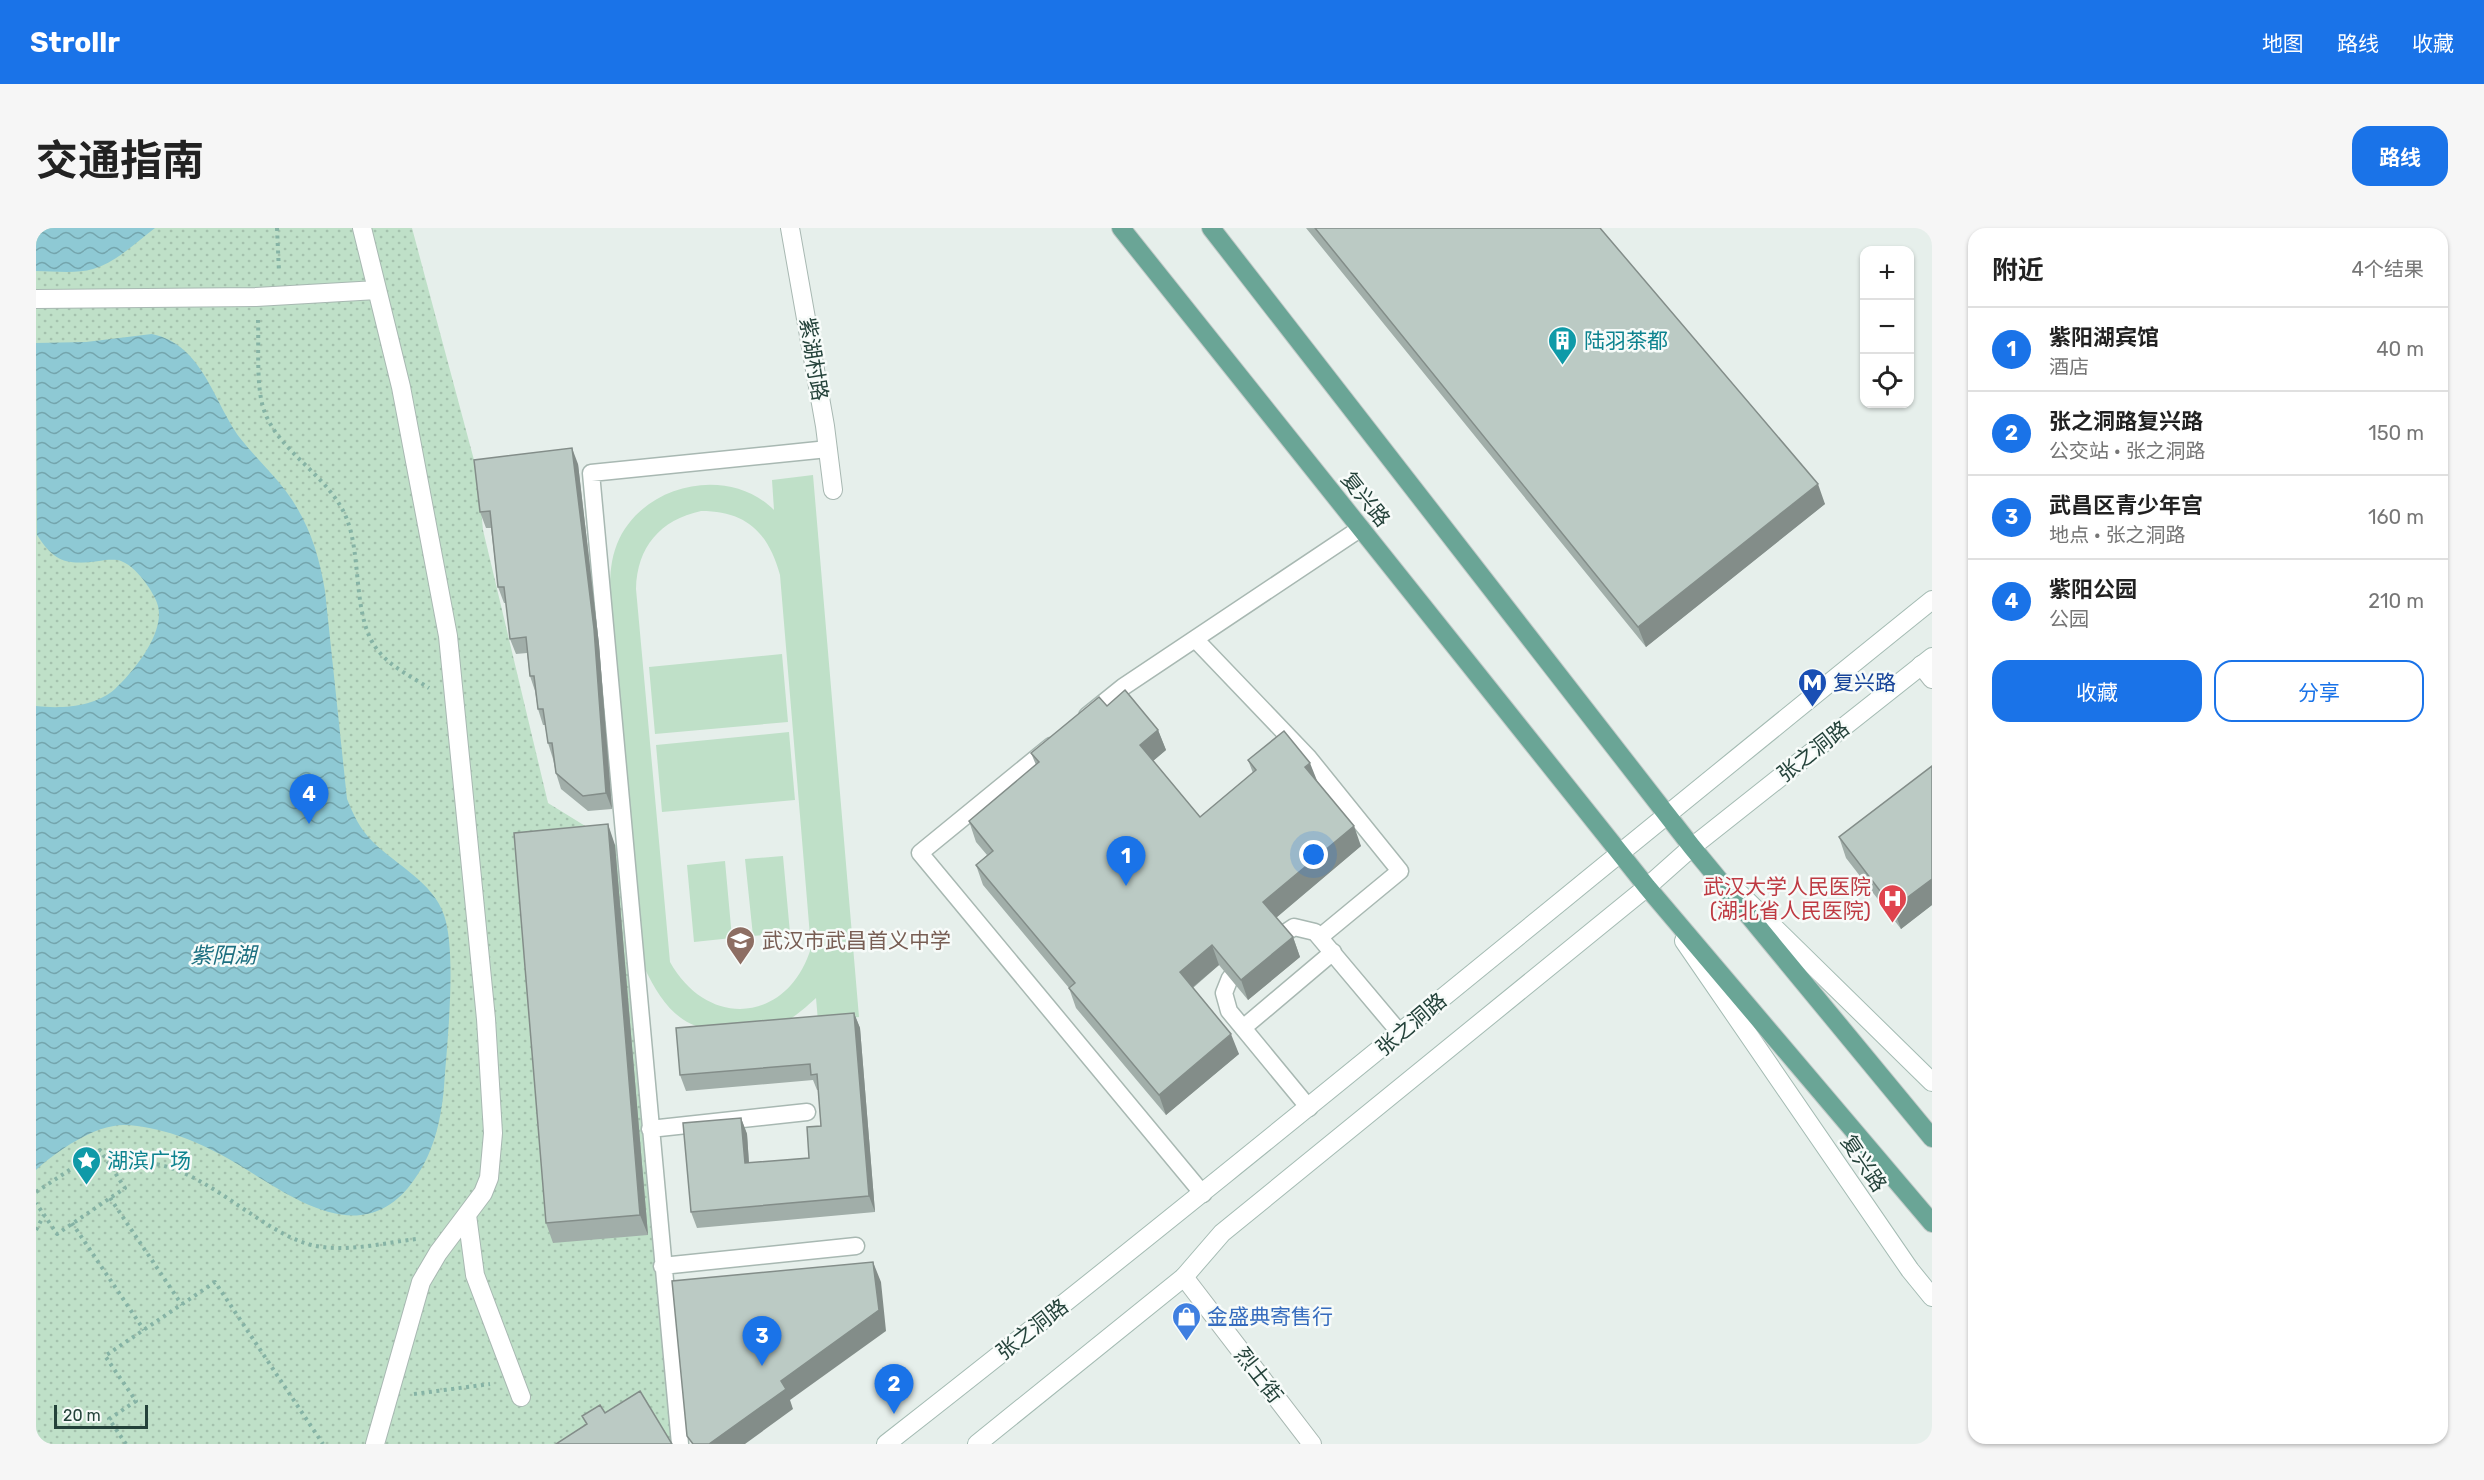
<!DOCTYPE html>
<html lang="zh">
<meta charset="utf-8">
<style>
body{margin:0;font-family:Rubik,"Noto Sans SC",sans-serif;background:#f6f6f6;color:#222}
.controls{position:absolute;right:18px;top:18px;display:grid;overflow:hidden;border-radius:12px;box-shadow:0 2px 4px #0004}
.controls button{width:54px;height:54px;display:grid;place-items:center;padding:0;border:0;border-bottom:2px solid #e0e0e0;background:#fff;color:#222;font:30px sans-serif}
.scale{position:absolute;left:18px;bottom:15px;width:94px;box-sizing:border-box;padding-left:6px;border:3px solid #24423a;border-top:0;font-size:16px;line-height:21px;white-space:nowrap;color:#24423a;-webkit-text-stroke:4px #f7fbf9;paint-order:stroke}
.you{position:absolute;left:1278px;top:627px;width:21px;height:21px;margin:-15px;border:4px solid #fff;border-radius:50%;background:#1a73e8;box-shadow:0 0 0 9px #1a73e833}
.badge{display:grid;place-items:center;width:39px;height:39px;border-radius:50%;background:#1a73e8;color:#fff;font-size:20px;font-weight:700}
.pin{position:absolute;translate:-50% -50px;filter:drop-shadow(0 2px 3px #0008)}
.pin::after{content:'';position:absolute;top:32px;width:21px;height:18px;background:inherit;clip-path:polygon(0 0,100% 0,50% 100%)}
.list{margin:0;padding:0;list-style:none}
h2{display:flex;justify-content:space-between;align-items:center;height:78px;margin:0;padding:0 24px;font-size:26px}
h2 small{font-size:20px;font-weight:400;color:#767676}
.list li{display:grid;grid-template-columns:39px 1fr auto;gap:18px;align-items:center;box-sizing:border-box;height:84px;padding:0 24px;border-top:2px solid #e0e0e0}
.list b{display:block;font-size:22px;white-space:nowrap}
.list p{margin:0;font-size:20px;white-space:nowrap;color:#767676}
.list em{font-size:20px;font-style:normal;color:#767676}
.actions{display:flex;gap:12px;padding:18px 24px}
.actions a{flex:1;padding:14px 0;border:2px solid #1a73e8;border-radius:18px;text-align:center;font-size:21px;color:#1a73e8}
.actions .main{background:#1a73e8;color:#fff}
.icon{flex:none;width:33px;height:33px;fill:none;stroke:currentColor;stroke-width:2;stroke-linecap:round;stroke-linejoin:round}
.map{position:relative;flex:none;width:1896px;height:1216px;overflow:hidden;border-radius:18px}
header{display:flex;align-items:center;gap:36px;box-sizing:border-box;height:84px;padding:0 30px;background:#1a73e8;color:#fff}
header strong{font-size:28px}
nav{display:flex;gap:33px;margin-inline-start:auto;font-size:21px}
.intro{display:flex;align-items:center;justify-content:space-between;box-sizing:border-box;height:144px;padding:0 36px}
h1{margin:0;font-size:42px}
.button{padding:15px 27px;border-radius:18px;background:#1a73e8;color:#fff;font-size:21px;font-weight:700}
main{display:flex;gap:36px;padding:0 36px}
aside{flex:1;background:#fff;border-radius:18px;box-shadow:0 2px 4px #0004}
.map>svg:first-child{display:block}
.grass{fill:#bfe0c8;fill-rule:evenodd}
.park{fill:url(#park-dots)}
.water{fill:url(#water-waves)}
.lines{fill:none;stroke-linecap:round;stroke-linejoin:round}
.service-casing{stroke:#a8b8b2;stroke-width:19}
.pedestrian-casing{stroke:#a8b8b2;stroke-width:20}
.minor-casing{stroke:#a8b8b2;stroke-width:20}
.secondary-casing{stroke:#a4bbb3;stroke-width:20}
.primary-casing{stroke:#c2cac8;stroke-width:20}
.path{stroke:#86b3a5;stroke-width:4;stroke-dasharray:3 4.5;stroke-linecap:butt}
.service{stroke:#fff;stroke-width:16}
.pedestrian{stroke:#fff;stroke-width:18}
.minor{stroke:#fff;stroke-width:18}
.secondary{stroke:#fff;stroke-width:18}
.primary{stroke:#6aa596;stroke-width:18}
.wall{fill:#a1aea9}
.shaded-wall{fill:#838d89}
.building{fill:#bbcac4;stroke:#838d89;stroke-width:1.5}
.labels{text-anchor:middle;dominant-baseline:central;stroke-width:5;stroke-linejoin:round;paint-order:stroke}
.culture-label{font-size:21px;fill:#0d838f;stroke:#f7fbf9;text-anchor:start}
.street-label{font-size:21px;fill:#24423a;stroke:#f7fbf9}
.transit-label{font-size:21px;fill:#164399;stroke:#f7fbf9;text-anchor:start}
.health-label{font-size:21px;fill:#be3a42;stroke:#f7fbf9;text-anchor:end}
.education-label{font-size:21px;fill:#785e54;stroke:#f7fbf9;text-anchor:start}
.shop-label{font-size:21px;fill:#366cbe;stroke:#f7fbf9;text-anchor:start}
.water-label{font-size:22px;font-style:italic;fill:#1c6f80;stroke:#f7fbf9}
</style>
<header>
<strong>Strollr</strong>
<nav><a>地图</a><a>路线</a><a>收藏</a></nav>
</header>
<div class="intro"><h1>交通指南</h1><a class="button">路线</a></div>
<main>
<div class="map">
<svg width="1896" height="1216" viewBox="0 0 1896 1216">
<defs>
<pattern id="park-dots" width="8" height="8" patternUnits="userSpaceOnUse" patternTransform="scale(1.5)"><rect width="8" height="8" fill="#bfe0c8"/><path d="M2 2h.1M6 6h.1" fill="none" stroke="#a4c1ad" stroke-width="1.8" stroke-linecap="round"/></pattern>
<pattern id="water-waves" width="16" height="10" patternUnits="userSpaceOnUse" patternTransform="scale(1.5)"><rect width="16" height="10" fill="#8ec9d4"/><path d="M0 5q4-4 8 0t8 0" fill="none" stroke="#74a5ad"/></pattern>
</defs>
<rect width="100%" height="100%" fill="#e6efeb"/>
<path class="grass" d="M777,247L823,789L782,793L780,770C747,800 741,801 697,799C686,799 671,801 660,798C635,789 620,764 609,741L574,362C574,346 575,331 581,316C605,256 692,236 738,282L736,252ZM665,283C710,283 732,304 744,347L775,720C752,795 672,802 634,734L600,361C601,319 624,292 665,283Z
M746,426L752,494L619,506L613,439Z
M753,504L759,572L626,584L620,517Z
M747,628L754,705L717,708L709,631Z
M689,633L696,710L658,714L651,637Z"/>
<path class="park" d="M0,0H376L442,247L447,302L512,575L580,617L635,1216H0Z"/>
<path class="water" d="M0,0H119C99,15 81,34 57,41C40,46 17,43 0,43Z
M116,106C167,117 177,173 204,210C218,228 235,244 249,262C272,292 283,326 289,363L311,571C317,586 324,601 336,613C360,637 397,654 408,687C421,725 411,816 408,859C405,894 397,928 375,956C321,1027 245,960 191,930C161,913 123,898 88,897C58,897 21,923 0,942V478C25,481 59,479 79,461C97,444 129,406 122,378C120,370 114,361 109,354C103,346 95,337 85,333C79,331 70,332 63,333C31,337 19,335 1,307L0,115L50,114Z"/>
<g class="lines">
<defs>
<path id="service" d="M1159,411L1272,529L1364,643L1284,709
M1051,488L1087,459L1325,300
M1015,518L884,625L1167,966
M1246,707L1258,699L1279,704L1364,805
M1194,750L1188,765L1193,783L1273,880
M1207,800L1297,724
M614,901L771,884
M626,1038L820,1018
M644,1216L555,245L792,221"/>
<path id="pedestrian" d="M326,0L365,159L412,408L450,791L457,905L453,950L447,965L402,1025L385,1054L339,1216
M0,71L220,69L341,62
M431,987L439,1047L485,1169"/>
<path id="minor" d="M754,0L789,198L797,262
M1885,437L1896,451
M1148,1049L1276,1216"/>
<path id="secondary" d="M1700,662L1896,854
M1648,713L1874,1042L1896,1069
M850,1216C1203,940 1547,653 1896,372
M941,1216L1148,1049L1186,1005L1611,659L1656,619L1896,429"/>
<path id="primary" d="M1085,0L1611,659L1896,995
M1175,0L1656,619L1896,910"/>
</defs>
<use href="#service" class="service-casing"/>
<use href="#pedestrian" class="pedestrian-casing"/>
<use href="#minor" class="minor-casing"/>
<use href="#secondary" class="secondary-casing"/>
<use href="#primary" class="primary-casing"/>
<path class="path" d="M241,0L243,44
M222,92C223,118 220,155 227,179C240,223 292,246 310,289C327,329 315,393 344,425C357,440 376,449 393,460
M77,942C144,908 217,1006 280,1018C313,1024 348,1015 380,1011
M0,964L64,922L89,960L21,1006L0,975
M74,970L146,1077
M36,995L108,1102
M0,1002L8,987
M378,1166L454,1156
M90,1216L73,1191L100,1173L69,1128L179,1054L287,1216"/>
<use href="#service" class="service"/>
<use href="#pedestrian" class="pedestrian"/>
<use href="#minor" class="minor"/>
<use href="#secondary" class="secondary"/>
<use href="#primary" class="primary"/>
</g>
<path class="wall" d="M1270,0H1564L1789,276L1610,419Z
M542,236L563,416L576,581L552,583L525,561L520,545L517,531L512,515L509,497H507L502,481L499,463L494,448L491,425L480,426L474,411L470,375H468L462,359L455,300H450L444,284Z
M1071,478L1122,502L1130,522L1117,533L1164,589L1217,545L1212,532L1282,555L1325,618L1240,690L1257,709L1264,729L1212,772L1183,737L1157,760L1203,826L1130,887L1040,780L1033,760L947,657L940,637L951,627L940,614L933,593L1000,537L995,525Z
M1896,538V677L1865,701L1810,630L1803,609Z
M579,617L612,1007L517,1015L510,995Z
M818,785L824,800L839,984L661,1000L655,984L705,890L711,906L713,935L773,930L785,898L782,862H781L777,852L650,863L644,847Z"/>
<path class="shaded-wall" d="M536,220L542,236L563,416L576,581L570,565Z
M1782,256L1789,276L1610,419L1602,399Z
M1122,502L1130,522L1111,538L1104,517Z
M1274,535L1282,555L1269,539Z
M572,596L579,617L612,1007L604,987Z
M1318,598L1325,618L1235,694L1227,674Z
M1896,651V677L1865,701L1857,680Z
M1257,709L1264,729L1212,772L1205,752Z
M1176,717L1183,737L1151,764L1144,744Z
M818,785L824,800L839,984L833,968Z
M1195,806L1203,826L1130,887L1123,867Z
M705,890L711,906L714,951L709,935Z
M837,1034L845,1054L850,1103L754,1172L757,1181L709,1216H673L745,1153Z"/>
<path class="building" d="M1279,0H1564L1782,256L1602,399Z
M536,220L558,401L570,565L547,568L520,545L516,515H512L507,481H502L498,448H494L490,409L474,411L468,359H462L454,283L444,284L438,232Z
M1089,462L1122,502L1104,517L1164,589L1220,542L1212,532L1248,503L1274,535L1269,539L1318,598L1227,674L1257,709L1205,752L1176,717L1144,744L1195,806L1123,867L1033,760L1039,755L940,637L957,623L933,593L1003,534L995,525L1063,469L1071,478Z
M1896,538V651L1857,680L1803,609Z
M572,596L604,987L510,995L478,605Z
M818,785L833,968L655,984L647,895L705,890L709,935L773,930L771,899L785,898L781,846L775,847L774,836L644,847L640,800Z
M837,1034L843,1082L745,1153L750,1161L673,1216H657L651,1208L636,1053Z
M604,1163L636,1216H520L551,1196L546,1188L564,1177L569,1185Z"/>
<defs>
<symbol id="building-pin" viewBox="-11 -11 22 30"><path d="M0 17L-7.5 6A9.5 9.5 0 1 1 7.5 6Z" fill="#0f9aa8" stroke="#f7fbf9"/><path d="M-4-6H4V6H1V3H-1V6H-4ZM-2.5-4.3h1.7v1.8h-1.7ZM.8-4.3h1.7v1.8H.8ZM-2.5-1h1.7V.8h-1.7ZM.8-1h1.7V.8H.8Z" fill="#fff"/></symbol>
<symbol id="metro-pin" viewBox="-11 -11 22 30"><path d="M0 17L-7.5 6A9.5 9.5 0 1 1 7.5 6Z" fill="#1a4fb4" stroke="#f7fbf9"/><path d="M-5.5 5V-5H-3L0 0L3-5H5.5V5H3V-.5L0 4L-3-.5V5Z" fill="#fff"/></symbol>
<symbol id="hospital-pin" viewBox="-11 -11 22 30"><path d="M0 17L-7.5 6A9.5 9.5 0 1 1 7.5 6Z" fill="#e0444e" stroke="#f7fbf9"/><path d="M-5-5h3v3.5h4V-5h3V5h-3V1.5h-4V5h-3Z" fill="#fff"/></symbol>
<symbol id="school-pin" viewBox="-11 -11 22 30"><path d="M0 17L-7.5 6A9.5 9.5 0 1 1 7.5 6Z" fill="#8d6e63" stroke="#f7fbf9"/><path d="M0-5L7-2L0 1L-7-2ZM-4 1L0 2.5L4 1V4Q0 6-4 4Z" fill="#fff"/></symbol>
<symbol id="sight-pin" viewBox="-11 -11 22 30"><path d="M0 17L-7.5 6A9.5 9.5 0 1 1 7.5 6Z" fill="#0f9aa8" stroke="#f7fbf9"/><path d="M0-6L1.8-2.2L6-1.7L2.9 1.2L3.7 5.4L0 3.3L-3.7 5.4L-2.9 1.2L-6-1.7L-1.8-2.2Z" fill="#fff"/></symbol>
<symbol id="shop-pin" viewBox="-11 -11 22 30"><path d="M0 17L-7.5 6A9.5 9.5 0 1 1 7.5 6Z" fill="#3f7fe0" stroke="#f7fbf9"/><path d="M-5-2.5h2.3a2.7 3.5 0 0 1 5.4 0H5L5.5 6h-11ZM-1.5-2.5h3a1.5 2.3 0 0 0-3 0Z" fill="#fff"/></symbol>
</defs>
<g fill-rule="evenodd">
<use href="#building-pin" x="1510" y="96" width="33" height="45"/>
<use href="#metro-pin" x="1760" y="438" width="33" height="45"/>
<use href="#hospital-pin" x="1840" y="654" width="33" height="45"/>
<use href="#school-pin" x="688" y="696" width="33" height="45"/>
<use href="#sight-pin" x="34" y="916" width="33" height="45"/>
<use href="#shop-pin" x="1134" y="1072" width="33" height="45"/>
</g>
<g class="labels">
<g class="culture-label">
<text x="1548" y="112">陆羽茶都</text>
<text x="71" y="932">湖滨广场</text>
</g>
<g class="street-label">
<text transform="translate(778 131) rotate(81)">紫湖村路</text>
<text transform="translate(1330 271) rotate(51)">复兴路</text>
<text transform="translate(1777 523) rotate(-38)">张之洞路</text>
<text transform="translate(1375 796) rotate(-40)">张之洞路</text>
<text transform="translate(1828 935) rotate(56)">复兴路</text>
<text transform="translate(996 1101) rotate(-38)">张之洞路</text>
<text transform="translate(1223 1147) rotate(52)">烈士街</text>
</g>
<g class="transit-label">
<text x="1797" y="454">复兴路</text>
</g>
<g class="health-label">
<text x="1835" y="658">武汉大学人民医院<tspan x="1835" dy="24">(湖北省人民医院)</tspan></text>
</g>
<g class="education-label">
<text x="726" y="712">武汉市武昌首义中学</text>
</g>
<g class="shop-label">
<text x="1171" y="1088">金盛典寄售行</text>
</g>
<g class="water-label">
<text x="187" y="727">紫阳湖</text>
</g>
</g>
</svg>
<div class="controls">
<button>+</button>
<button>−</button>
<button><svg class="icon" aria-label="locate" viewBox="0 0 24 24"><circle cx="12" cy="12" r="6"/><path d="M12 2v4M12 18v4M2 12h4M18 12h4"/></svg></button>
</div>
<div class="scale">20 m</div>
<div class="you"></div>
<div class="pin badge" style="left:1090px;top:658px">1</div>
<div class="pin badge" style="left:858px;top:1186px">2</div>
<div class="pin badge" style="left:726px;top:1138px">3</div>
<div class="pin badge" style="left:273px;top:596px">4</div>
</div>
<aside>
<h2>附近<small>4个结果</small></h2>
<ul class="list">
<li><span class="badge">1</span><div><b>紫阳湖宾馆</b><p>酒店</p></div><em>40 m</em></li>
<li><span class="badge">2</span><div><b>张之洞路复兴路</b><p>公交站 · 张之洞路</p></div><em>150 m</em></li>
<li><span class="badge">3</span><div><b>武昌区青少年宫</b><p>地点 · 张之洞路</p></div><em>160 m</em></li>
<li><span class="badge">4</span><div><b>紫阳公园</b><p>公园</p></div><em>210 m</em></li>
</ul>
<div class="actions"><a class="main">收藏</a><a>分享</a></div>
</aside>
</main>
